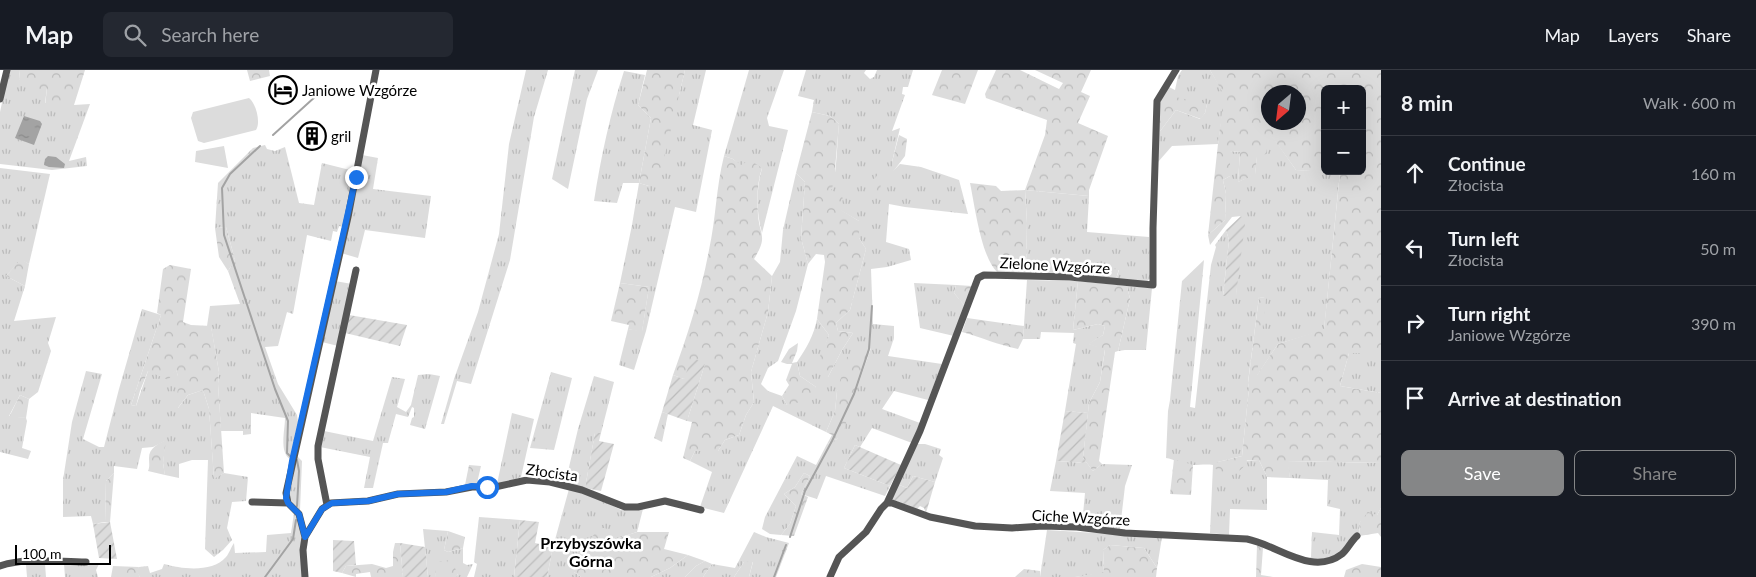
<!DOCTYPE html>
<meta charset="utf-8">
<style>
body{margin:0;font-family:Lato,sans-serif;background:#242831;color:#f1f3f6}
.controls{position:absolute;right:15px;top:15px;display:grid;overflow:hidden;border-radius:8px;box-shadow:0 5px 20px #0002}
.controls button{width:45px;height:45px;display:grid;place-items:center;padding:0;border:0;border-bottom:1px solid #363941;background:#171b24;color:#f1f3f6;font:25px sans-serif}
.compass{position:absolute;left:1261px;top:15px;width:45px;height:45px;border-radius:50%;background:#171b24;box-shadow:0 5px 20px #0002;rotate:208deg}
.scale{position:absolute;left:15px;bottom:12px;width:96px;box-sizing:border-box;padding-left:5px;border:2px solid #000;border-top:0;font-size:14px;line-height:18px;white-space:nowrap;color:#000;-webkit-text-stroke:4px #fff;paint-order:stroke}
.stop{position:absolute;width:15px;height:15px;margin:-11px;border:4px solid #1a73e8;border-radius:50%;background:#fff}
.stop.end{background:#1a73e8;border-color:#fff;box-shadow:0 1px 5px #0008}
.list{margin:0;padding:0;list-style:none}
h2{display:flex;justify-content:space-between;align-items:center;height:65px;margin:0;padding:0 20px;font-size:21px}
h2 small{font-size:16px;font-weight:400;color:#9ea1a6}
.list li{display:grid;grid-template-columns:32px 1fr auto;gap:15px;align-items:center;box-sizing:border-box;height:75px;padding:0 20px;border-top:1px solid #363941}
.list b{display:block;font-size:19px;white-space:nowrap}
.list p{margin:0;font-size:16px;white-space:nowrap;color:#9ea1a6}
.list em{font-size:16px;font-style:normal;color:#9ea1a6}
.actions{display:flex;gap:10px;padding:15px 20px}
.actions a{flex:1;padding:11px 0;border:1px solid #858687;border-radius:8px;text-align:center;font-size:18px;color:#858687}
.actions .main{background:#858687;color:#fff}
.icon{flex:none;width:28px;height:28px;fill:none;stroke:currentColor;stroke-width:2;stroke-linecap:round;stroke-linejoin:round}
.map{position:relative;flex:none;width:1381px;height:507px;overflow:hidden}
header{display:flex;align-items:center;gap:30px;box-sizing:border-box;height:70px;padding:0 25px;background:#171b24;border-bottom:1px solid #363941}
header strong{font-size:24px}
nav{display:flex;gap:28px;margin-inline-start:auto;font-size:18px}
.search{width:350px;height:45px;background:#242831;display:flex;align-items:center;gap:12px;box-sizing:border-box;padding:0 18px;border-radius:8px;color:#9ea1a6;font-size:19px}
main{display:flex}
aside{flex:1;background:#171b24}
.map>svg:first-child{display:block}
.grass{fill:url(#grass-tufts)}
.forest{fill:url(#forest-crowns);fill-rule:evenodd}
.garden{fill:url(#garden-furrows)}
.pitch{fill:#dcdcdc}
.water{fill:url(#water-ripples)}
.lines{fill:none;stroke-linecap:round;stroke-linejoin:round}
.stream{stroke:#a3a3a3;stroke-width:2}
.street{stroke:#555;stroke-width:7}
.route{stroke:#1a73e8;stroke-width:6}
.labels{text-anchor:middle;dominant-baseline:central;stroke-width:5;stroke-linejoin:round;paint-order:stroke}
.poi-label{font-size:15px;fill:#000;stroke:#fff;text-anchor:start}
.street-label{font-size:15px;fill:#000;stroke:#fff}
.neighbourhood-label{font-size:16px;font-weight:bold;fill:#000;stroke:#fff}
</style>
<header>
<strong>Map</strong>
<div class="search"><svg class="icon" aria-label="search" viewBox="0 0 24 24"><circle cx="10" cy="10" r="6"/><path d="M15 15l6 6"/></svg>Search here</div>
<nav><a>Map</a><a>Layers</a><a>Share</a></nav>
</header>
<main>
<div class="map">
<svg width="1381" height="507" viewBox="0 0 1381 507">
<defs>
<pattern id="grass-tufts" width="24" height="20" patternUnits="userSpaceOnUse" patternTransform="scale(1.25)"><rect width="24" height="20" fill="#dcdcdc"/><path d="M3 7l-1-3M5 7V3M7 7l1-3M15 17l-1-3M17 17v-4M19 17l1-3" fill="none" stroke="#bbb"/></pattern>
<pattern id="forest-crowns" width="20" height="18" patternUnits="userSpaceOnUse" patternTransform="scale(1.25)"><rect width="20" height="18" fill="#dcdcdc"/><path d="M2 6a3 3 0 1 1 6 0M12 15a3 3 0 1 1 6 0" fill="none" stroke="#bbb"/></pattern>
<pattern id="garden-furrows" width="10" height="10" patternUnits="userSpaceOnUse" patternTransform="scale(1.25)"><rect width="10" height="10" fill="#dcdcdc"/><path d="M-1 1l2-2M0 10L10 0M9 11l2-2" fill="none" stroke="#bbb"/></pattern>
<pattern id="water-ripples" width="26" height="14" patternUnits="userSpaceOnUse" patternTransform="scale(1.25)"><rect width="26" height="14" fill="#a3a3a3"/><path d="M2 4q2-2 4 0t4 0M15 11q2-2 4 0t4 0" fill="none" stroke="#8b8b8b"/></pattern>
</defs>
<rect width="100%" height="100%" fill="#fff"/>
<path class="grass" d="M9,0H20L19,9L47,18L45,33L74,35L90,34L69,91L86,87L87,96L52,100L0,94V42Z
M526,0H548L534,47L510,190L471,314L457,311L444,354H441L454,309L478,242L499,164L509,74Z
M575,0H598L587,29L568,119L552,109Z
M685,0H706L693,55L712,60L696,142L675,137L646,261L634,300L619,295L628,259L642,261L649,217L620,213L632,155L639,113H623L617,133L594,131C601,87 610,44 624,1L645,5L638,35L651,48L639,113L649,116L679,25Z
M749,0H784L767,48L769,56L788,60L762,163C756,141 756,120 762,98L741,96L733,89L724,86Z
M806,0H866L864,3L870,9L874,7L877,0H913L908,17H903L902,24L905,25L892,61L900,58L892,92V102L900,94L921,97L959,110L968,144L905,137L889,134L886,172L909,179L911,190L887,197L871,199L873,254L894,256V268L888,286L942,294L928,330L894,321L882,339L920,353L912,373L872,358L860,377L855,375L844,398L890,416L885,426L826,406L817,429L801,424L810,406L804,403L795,417L784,424L796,436L790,454L781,465L770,464L762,459L765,447L797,386L816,395L827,374L837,369L854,326L871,278L837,321L835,341L826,362L773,336L724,443L700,437L712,402L690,391L695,381H718L725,370L739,365L746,345L754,332L751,302L768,242L772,206L780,192L783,160L796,103L805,112L801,168L808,194L796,241L778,291L768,298L761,314L768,321L782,326L787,335L816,317L800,306L797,292C806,279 814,265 817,249L829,265L825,276L828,307L842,280L853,263L838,261L836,253L850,240L866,179L859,168V151L840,140L831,120C837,107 837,71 839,54L830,46L812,42L814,30L798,26Z
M1182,0H1210L1225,25L1218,74L1172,76L1158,92V64L1176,40L1200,49L1205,43L1207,34L1159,39V33L1169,17L1175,20L1178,6Z
M1270,63L1296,100L1340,102L1324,260L1278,274L1256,307L1265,228L1259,227L1248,312L1249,318L1242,386L1218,392L1259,390L1267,407V440L1230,439L1229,465L1210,463L1213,395C1206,394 1200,395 1193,395C1186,396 1174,389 1166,388L1168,341L1170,330L1182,211L1204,190L1190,337L1195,338L1211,195L1216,177L1215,175L1226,160L1229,170L1223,225H1236L1241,146L1232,147L1210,175L1208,165L1225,150L1226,124L1223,110L1230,106V81L1240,82L1238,112L1255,104L1257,86Z
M265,75L267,79L275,81L285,77L299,133L314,135L322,93L354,101L343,157L339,156L337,162L333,161L331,171L307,165L293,244L287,242L278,276L265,277L278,314L297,345L298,352L290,389C279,382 285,360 285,348L251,343V364L243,365V361H221L218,314L219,302L211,257L207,256L210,236L240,234L228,201L235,190L226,157L215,158L218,113L253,78Z
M362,85L378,88L373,119L431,126L425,168L365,160L358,188L341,183Z
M0,98L50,104L29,194L21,190L6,206L25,216L14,251L56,247L48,273L51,281L38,322L29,329L20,325L9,346L26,348L27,351L22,378L31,381L28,389L0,382Z
M1025,120L1089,126L1087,162L1149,167L1151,208L1146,212L1116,209L1119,200L1073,205L1026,204L1027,153Z
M1027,210L1078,211L1073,260L1098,254L1105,256L1103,265L1089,274L1105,279L1100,312L1089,333L1088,343L1065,341L1076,274L1073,273L1074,263L1041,262L1040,269H1023Z
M335,211L352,214L338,276L322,272Z
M914,213L956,215L954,223L964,235L954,266L920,258Z
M1127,216L1152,218L1146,280H1125L1118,281L1130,229Z
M142,239L161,245L131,335L136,336L148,301L172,304L176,299L178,306V338L188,325L203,320L209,339L214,408L224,403L248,407L246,431L232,432L227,458L232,470L223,480L214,487L205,479L208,390H192L179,394V408L165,405L163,393L165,371L153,377L142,378L137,399L114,396V403L106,411L105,452L93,454L91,446L63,447V410L72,352L86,301L102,304L83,369L99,377H104L119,319Z
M1349,283H1381V323L1340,316Z
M551,302L572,308L554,380L530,378Z
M429,304L440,306L425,359L410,355L412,348L414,347V338L412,337L408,347L396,344L388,373H383L373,418H364L370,387L320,377L324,361L373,371L392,307L405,309L397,337L406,342L411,335L418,305Z
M594,306L614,312L601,363H595L585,418L565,414L578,359Z
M662,342L668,344L662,372L654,368Z
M512,343L534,349L521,407L503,414H497Z
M917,374H925L941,379L939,385L943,388L935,412L913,406L907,418L897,414Z
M296,385L302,391L300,440L289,428V417Z
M1056,391L1087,393L1093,401L1102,394L1132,395L1125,416L1120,459L1082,455L1085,423L1050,421Z
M1287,391L1381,393V438L1377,445L1360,452L1359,462L1351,468L1341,483L1327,489H1308L1311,487L1312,462L1339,465L1340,439L1327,436L1328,410L1290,408Z
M569,419L594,426L621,440L643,439L637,462L612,470L594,467L583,474L574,502L581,507H547L553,477Z
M294,443C306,460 303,487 303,507H140L136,501L139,497L148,496L150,503L162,499L164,494C182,499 212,503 226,487C229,484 231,477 234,473L235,483L266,482L267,465L291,463Z
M479,447L520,450L514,506L517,507H474L477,494L474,492Z
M423,459L448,461L444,480L448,482L463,478V493L467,495L473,494L467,507H456L458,504L436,501L435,507H428Z
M1047,460L1162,467L1157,498L1144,478L1110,475L1103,480L1104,503L1075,507H1040Z
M754,462L766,467L789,473L776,507H749L753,492H744L734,507H703L712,494L735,498Z
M688,485L705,491L696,496L685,507H651L670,498Z
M45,494L46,507H27L26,495Z
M64,494H99L96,500L98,507H65Z"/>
<path class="forest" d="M20,0H85L74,35L45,36L47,18L30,21L19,9Z
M247,0H269L270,6L250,11Z
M647,0H685L658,114L649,116L639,113L651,48L638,35Z
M942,0H978L965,34L932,25Z
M996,0H1020L1059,19L1063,13L1035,0H1091L1081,22L1090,26L1078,53L1108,66L1089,120V126L1025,120L1027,153L1026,204L997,202C981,186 975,137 970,113L996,116L1001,121L1025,120L1045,65L1047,50L986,28L985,24Z
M1210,0H1381V283H1349L1340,316L1381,323V393L1288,391L1290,408L1267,407L1259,390H1247C1242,404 1233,404 1219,403L1213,395L1218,392L1242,386L1249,318L1248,313L1259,227L1266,228L1257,305L1278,274L1324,259L1340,103L1296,100L1270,64L1266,84L1257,87L1255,105L1238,112L1240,82L1230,81V106L1223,110L1226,124L1225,150L1208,165L1218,74L1224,25ZM1325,19H1362V101H1325ZM1298,22V52H1268V22Z
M1171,26L1207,34L1205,43L1201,49L1176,40L1158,64L1159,39Z
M812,42L830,46L839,54L835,99V111L831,120L843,128L841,140L859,151V168L866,179L850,240L836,253L838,261L853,263L842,280L828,307L818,299V291L829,265L817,249L825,192L824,185L816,184L808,194L801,168L805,112L796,103Z
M899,65L907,69L905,86L892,103V92Z
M724,86L733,89L741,95L750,90L762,98C757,113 757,128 758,145C760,167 768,166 754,189L772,206L768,242L751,302L754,332L746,345L739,365L725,370L718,381H695L690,391L683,388L692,352L687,351L705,294L684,309L673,305C688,264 701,223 709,180C716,149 716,117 724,86Z
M883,100L879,127L871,122C871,111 875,107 883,100Z
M226,157L235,190L228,201L219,187L215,158Z
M21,189L29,194L25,216L6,206Z
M1085,194L1119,199L1116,209L1073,205L1071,198Z
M170,195L191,199L183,252L191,255L211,256L219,302L218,314L224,403L214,409L209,339L203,320L188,325L177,339L178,306L176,300L168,310L148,301L140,321L136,336L131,335L161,245L157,243L163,199Z
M1078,211L1127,216L1130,229L1118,281L1115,282L1099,391L1102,394L1093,401L1083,388L1089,333L1100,312L1105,280L1088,274L1103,265L1105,256L1098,254L1073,260Z
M620,213L649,217L642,262L628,259L629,255L611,251Z
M956,215L972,216L964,235L954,223Z
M967,248L1024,256L1023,269L1018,279C998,275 981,267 962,262Z
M798,273L797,281L792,293L797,292L800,306L816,317C810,329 801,333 787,335L782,326L789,315L786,310L792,294H787L781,292L789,279Z
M865,274L871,277L844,359L837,369L827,374L832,365L826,362L835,341L837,321L847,287L859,280Z
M20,325L29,329L26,348L9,347Z
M166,370L163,393L165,405L148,401C150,396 149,394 149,388C149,378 158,374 166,370Z
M1174,389L1193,395L1191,425L1170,424Z
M469,395L481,396L477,413L465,415Z
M114,403L110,452H105L106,411Z
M804,403L810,406L801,424L808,427L794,466L781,465L790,454L796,436L784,424L795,417Z
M1381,438V467L1378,463L1359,466L1360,452L1368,442L1377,445Z
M600,457L614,461L612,470L637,462H669L664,479L688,485L670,498L651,507H581L574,502C571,479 590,473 600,457Z
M448,461L465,467L463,478L448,482L444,480Z
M395,473H400L403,507H371L370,502L356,504V507L342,503L346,496L372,494L386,498L393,496V482Z
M1110,475L1144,478L1157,498L1156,507H1075L1104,502L1103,480Z
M1257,475L1263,478L1261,505L1273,507H1256Z
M451,490L458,504L456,507H435L436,492Z
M705,491L712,494L703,507H685L696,496Z
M753,491L749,507H734L744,492Z
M1362,494L1381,497V507H1344L1346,500Z
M113,496L139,497L137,501L140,507H111Z
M1024,499L1040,501V507H1015Z"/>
<path class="garden" d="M1241,146L1245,154L1236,225L1223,226L1229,170L1226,160Z
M349,245L407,255L400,276L345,263Z
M692,287L705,294L687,351L662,342L673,305L684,309Z
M1065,341L1088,343L1083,388L1087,393L1056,391Z
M595,363H601L599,371L614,374L601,421L585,418Z
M855,375L901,395L890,416L844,398Z
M913,406L935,412L926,443L924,438L920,436L917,439L893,430L891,427L897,414L907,418Z
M520,450L539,452L535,473L553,477L547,507H514Z
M110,452L117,489L99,488L93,454Z
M333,470L354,471L356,495L346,496L342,503L333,501Z
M400,473L425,477L428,507H403Z"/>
<path class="pitch" d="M249,28C256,33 261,53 256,60L204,73L198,71L191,48L193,42Z
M224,76L228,98L195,92L196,81Z"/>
<path class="water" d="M24,46L40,51L42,54L34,75L15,68Z
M48,86L56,87L65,94L64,98L49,97L44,95L45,89Z"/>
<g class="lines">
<path class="stream" d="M273,65L327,16
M260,76L230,104L222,118L224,165L275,319L288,351L287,383L290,386
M297,390L299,401L297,436
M790,467L805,421L832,371L854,324L869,279L872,236
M265,507L293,469L296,450
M774,507L786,475"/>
<path class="street" d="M0,29L7,0
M252,432L288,433
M887,433L920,361L978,208L984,205L1070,207L1153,215V158L1157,31L1176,0
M327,435L318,389V376L356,200
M305,467L299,444L288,433L286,423L348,147L376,0
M0,496C26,487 58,492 86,492
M305,507L303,480L305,467L322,439L331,433L368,431L398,424L446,422L472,417H495L527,410L550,412L582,420L625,437H638L665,431L701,440
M830,507L839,487L866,462L881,439L887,433H892L930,447L975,456L1012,458L1043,456L1077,457L1125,463L1247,469C1278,475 1312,507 1342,484C1348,479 1351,471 1357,466"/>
</g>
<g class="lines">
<path class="route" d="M356,107L292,391L286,428L288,433L299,444L305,467L322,439L332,433L368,431L398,424L446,422L472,416L487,417"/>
</g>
<defs>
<symbol id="hotel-ring" viewBox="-11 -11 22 22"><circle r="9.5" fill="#fff" stroke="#000" stroke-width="1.5"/><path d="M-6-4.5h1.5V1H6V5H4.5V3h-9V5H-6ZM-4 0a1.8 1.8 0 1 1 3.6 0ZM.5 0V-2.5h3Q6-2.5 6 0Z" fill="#000"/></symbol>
<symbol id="building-ring" viewBox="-11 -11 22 22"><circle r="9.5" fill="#fff" stroke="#000" stroke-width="1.5"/><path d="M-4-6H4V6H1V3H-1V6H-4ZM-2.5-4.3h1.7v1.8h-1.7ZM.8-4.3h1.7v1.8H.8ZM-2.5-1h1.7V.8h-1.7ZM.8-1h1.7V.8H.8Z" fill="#000"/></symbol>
</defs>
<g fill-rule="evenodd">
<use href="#hotel-ring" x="267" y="4" width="32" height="32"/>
<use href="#building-ring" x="296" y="50" width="32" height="32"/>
</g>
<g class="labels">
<g class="poi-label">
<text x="302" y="20">Janiowe Wzgórze</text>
<text x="331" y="66">gril</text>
</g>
<g class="street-label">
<text transform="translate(1055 195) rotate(3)">Zielone Wzgórze</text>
<text transform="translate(552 402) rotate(8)">Złocista</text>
<text transform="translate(1081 447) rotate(3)">Ciche Wzgórze</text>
</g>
<g class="neighbourhood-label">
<text x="591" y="472">Przybyszówka<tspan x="591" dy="18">Górna</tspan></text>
</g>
</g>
</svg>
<div class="controls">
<button>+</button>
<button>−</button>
</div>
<svg class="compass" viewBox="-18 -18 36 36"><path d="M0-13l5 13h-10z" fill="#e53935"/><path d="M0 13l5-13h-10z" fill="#9ea1a6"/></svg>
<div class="scale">100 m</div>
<div class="stop" style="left:487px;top:417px"></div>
<div class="stop end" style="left:356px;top:107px"></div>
</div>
<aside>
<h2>8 min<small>Walk · 600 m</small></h2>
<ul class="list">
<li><svg class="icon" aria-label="ahead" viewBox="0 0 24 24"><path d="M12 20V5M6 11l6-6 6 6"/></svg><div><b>Continue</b><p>Złocista</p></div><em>160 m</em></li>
<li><svg class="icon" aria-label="left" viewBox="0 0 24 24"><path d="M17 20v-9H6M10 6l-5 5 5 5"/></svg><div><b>Turn left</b><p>Złocista</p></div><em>50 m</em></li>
<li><svg class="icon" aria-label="right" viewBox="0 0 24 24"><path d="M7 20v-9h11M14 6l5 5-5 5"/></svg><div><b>Turn right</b><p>Janiowe Wzgórze</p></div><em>390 m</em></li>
<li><svg class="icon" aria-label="arrive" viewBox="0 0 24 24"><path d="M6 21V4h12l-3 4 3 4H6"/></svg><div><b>Arrive at destination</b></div></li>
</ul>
<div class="actions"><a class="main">Save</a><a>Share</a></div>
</aside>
</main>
